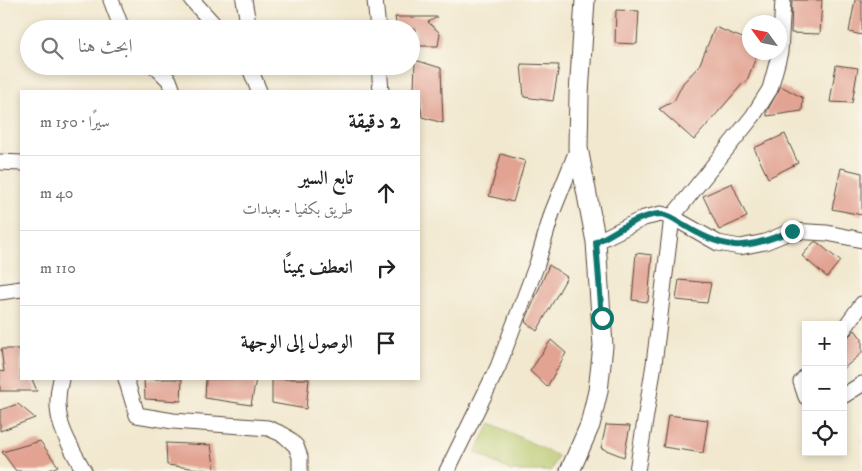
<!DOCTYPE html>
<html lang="ar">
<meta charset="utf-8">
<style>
body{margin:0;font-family:"IM FELL DW Pica",Amiri,serif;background:#f6f6f6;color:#222;direction:rtl}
.controls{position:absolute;right:15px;bottom:15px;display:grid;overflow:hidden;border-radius:0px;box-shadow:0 2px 8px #0003}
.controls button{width:45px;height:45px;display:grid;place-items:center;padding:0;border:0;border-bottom:1px solid #e0e0e0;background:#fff;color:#222;font:25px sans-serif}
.compass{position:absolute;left:742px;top:15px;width:45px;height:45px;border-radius:50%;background:#fff;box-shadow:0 2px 8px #0003;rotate:303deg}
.stop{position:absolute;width:15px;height:15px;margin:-11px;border:4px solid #0f766e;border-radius:50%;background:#fff}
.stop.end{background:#0f766e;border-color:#fff;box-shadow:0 1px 5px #0008}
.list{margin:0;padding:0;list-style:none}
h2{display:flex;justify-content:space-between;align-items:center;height:65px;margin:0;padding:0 20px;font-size:21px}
h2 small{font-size:16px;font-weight:400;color:#767676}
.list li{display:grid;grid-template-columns:32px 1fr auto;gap:15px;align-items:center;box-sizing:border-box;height:75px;padding:0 20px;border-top:1px solid #e0e0e0}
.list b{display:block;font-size:19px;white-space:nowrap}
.list p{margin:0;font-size:16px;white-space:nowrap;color:#767676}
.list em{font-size:16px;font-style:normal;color:#767676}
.icon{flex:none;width:28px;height:28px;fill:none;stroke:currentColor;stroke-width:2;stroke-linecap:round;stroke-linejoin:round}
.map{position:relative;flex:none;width:862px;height:471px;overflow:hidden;direction:ltr}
.search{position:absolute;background:#fff;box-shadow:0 2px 8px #0003;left:20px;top:20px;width:400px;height:55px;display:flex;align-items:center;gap:12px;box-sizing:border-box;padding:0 18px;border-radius:28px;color:#767676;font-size:19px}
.panel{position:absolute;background:#fff;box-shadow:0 2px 8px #0003;left:20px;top:90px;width:400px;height:290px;border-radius:0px;direction:rtl}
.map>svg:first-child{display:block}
.green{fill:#b6c669;stroke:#787844}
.building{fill:#e2a393}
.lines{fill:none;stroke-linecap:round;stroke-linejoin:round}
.minor-casing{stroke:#564639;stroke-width:17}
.major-casing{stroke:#564639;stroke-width:21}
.minor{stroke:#fff;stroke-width:15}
.major{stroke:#fff;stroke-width:19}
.route{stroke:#0f766e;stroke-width:6}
</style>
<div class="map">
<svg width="862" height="471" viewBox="0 0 862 471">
<rect width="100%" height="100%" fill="#fbf7ec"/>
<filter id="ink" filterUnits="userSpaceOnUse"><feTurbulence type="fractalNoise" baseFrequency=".02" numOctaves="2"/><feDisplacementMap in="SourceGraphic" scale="10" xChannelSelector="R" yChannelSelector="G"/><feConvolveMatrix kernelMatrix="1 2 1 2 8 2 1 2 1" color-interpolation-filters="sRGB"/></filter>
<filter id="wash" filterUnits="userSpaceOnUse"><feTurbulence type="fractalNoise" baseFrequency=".0096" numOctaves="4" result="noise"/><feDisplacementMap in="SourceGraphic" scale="20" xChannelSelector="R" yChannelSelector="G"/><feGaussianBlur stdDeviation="1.12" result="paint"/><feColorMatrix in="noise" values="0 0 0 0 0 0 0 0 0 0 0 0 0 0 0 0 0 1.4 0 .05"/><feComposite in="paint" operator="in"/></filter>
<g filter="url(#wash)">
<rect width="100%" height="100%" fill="#f1e8cf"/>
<path class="green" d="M491,423L558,456L551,471H511L475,452Z"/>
<g id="blocks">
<path class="building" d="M792,0H822L820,34L791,33Z
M855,0H862V35L849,32Z
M616,10L639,11L637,44L615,43Z
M395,17H438L428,22L440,33L438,46H416L415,29H397Z
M715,27L750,41V52H758L746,83L744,82L694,140L659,109L674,101L683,83L699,66Z
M415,60L441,68L443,123L422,117L419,91H414Z
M521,64L559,65L553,101L524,97Z
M836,65L858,68L852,103L830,102Z
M781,86L803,98L802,111L767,116V111Z
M785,134L798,163L768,178L754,148Z
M501,154L525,161L513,202L489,196Z
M841,168L862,173V215L832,209Z
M732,183L747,217L719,230L703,196Z
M814,242H817L840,261L827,277L802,256Z
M636,253L652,255L648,302L632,300Z
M549,265L567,277L537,331L525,322Z
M679,280L711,283L707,303L676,300Z
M855,330L862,339V353L843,369V339L847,338Z
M551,340L566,353L547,387L530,371Z
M1,349H21V379H32L37,391H0V371L4,372Z
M144,379H182L181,401L145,399Z
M206,379H256L251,405L205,398Z
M272,379H309L306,409L272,403Z
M18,404L35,418L0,431V410Z
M668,415L708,420L703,453L663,447Z
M606,425L630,426L624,457L601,448Z
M40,441L58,466L47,471H16L2,452Z
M166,443L211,445L215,471L167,465Z"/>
</g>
</g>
<g filter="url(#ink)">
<use href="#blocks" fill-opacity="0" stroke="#564639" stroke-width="1"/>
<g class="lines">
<defs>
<path id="minor" d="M111,0L122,29
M192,0L218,29
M244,0L249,29
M375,0L378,29
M155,66L169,80L173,91
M249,66L259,91
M379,66L381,91
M0,162L21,163
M596,242L644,218L661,214L672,217L718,243L740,247L765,242L792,231L827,233L862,240
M0,292L21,289
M843,330L862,304
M806,376L801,382L806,397
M61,379C51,417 66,439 84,471
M126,379L137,415L173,421L268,428L284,435L296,446L300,457V471
M843,396L862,384
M447,471L498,367L537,264L552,213L578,148
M637,471L654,364L672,217L753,116L770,89L780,52L783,0"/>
<path id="major" d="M570,471L590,425L598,391L603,346L596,242L578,148L579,94L585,0"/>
</defs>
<use href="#minor" class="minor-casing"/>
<use href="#major" class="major-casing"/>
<use href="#minor" class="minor"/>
<use href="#major" class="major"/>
</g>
</g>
<g class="lines" filter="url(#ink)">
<path class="route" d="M602,318L596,242C615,233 638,215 660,214C669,214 679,222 687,227C730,253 747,248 792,231"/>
</g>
</svg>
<div class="controls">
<button>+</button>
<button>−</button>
<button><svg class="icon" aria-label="locate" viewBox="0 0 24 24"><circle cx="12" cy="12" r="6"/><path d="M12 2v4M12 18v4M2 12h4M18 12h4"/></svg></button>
</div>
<svg class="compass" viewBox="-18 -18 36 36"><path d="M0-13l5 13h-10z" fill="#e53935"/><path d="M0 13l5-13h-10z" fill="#767676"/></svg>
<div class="stop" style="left:602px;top:318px"></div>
<div class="stop end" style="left:792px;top:231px"></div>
<div class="search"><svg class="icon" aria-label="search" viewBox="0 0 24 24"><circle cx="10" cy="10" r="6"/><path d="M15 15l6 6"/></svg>ابحث هنا</div>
<section class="panel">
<h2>2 دقيقة<small>سيرًا · 150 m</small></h2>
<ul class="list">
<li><svg class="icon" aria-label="ahead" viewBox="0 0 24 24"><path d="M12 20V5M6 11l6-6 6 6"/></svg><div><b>تابع السير</b><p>طريق بكفيا - بعبدات</p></div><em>40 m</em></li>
<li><svg class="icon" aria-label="right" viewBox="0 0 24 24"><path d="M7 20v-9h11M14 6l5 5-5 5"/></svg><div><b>انعطف يمينًا</b></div><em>110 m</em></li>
<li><svg class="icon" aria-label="arrive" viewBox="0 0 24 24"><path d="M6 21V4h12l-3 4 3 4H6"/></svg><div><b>الوصول إلى الوجهة</b></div></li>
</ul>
</section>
</div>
